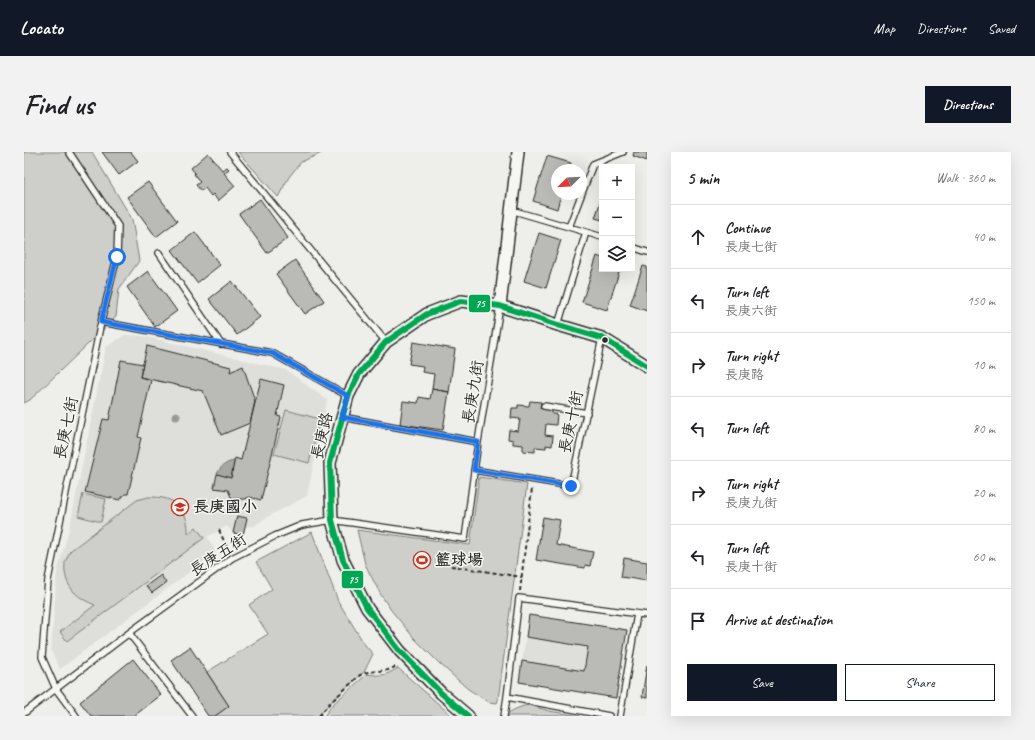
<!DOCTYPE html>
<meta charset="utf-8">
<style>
body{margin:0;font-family:Caveat,"LXGW WenKai TC",sans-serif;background:#f2f2f2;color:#202124}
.controls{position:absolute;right:12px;top:12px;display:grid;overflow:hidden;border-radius:0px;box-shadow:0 4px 16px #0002}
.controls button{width:36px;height:36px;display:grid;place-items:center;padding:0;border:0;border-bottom:1px solid #e0e0e0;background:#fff;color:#202124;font:20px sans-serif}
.compass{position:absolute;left:527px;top:12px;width:36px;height:36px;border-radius:50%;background:#fff;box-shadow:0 4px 16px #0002;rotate:246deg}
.stop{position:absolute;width:12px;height:12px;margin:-9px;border:3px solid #1a73e8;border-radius:50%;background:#fff}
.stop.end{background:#1a73e8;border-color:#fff;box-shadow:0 1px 4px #0008}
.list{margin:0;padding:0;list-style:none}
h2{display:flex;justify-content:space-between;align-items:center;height:52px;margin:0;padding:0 16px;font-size:17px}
h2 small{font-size:13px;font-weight:400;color:#757577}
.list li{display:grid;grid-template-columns:26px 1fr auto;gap:12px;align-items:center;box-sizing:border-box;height:64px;padding:0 16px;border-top:1px solid #e0e0e0}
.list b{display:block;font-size:15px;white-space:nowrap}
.list p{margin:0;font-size:13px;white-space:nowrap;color:#757577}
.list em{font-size:13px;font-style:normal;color:#757577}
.actions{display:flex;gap:8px;padding:12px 16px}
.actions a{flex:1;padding:9px 0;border:1px solid #111827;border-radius:0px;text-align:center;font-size:14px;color:#111827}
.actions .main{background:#111827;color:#fff}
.icon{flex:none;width:22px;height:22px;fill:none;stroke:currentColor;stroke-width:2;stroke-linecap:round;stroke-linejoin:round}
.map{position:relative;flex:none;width:623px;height:564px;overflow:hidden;border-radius:0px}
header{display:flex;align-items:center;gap:24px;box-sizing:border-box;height:56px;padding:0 20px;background:#111827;color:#fff}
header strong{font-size:19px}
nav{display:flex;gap:22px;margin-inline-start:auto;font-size:14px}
.intro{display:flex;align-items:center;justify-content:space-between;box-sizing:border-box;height:96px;padding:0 24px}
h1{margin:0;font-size:28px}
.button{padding:10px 18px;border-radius:0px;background:#111827;color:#fff;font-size:14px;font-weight:700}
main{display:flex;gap:24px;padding:0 24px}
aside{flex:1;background:#fff;border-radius:0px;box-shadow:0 4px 16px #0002}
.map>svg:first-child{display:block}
.built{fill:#dededb}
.green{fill:#cececa;stroke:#7c7c7a}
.water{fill:#a6a6a3;stroke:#757573}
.building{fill:#babab7;stroke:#2b2b2b}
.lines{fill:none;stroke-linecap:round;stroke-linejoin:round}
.lane-casing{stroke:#2b2b2b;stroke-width:8}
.street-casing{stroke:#2b2b2b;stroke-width:14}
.path{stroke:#2b2b2b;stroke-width:2;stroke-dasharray:4 3;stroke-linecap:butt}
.lane{stroke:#f6f6f2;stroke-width:5.5}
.street{stroke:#f6f6f2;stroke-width:11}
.bus-1-casing{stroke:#f6f6f2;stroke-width:9}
.bus-1{stroke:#00a651;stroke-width:6}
.tree{fill:#999997}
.route{stroke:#1a73e8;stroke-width:5}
.bus-dot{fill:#2b2b2b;stroke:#f6f6f2;stroke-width:1.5}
.labels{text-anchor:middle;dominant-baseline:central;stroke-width:3;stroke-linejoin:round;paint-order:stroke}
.street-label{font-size:16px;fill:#2b2b2b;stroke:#f6f6f2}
.poi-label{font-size:16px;font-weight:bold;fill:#2b2b2b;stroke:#f6f6f2;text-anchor:start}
.line-badge{stroke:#f6f6f2;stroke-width:1.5}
.badge-label{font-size:11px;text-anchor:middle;font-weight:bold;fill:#fff}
</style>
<header>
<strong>Locato</strong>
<nav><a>Map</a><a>Directions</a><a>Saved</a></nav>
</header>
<div class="intro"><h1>Find us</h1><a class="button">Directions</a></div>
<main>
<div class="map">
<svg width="623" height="564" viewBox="0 0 623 564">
<rect width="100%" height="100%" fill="#eeeeea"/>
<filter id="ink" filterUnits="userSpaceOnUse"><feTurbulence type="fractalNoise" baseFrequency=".025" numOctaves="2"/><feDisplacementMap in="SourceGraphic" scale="8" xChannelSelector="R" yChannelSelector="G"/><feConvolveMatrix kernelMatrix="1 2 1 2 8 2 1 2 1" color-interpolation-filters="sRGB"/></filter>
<g filter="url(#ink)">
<path class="built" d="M101,183L119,184L262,218L303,248L283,344L243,365L230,374L221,375L219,383L209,381L203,374L183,385L192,400L36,517L27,499L33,421L46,374L82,195Z
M505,463L603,478L592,546L495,530Z"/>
<path class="green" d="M0,0H68L108,67L115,109L95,137L92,165L6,248L0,251Z
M214,0H300L277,10L265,25L254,45Z
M262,258L296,267L285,311L250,302Z
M455,325L503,332L474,548L473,551L465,550L444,537L415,511L390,486L367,458L357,443L348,426L341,412L333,378L446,393Z
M59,342L82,347L77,370L54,364Z
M124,345C130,345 137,345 143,347C158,352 165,367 164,382L172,375L180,386L43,489L36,480L71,453C56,447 43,438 41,420C41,416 40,411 42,408C43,405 45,402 46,399L113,348Z
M288,380L314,449L341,493L349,502L340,520L305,552L295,564H191L205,554L183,520L244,482L225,453L248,437L232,410Z
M374,516L428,564H300L309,552L343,522C357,524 361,524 374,516Z
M505,553L525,559L556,564H484V561C491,557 497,554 505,553Z"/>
<path class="water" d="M210,309L207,326L193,322C196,315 202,310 210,309Z"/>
<path class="building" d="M78,0H107L114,9L95,23Z
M610,0H623V9L609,4Z
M184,1L198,18L203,15L205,17L200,21L211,34L194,49L189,42L187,44L181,36L177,39L172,33L176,30L170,22L171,21L167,16Z
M523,4L547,11L545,18H533V42H537L533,57L509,49Z
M124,30L153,69L132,85L103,45Z
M578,45V68L571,66Z
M236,47L264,86L243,101L215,62Z
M171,80L196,113L173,131L148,98Z
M515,81L537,88L522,136L500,129Z
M573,104L578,106V117H596L583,158L558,150Z
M271,108L300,149L281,162L252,122Z
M619,114L623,115V159L606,153Z
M124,119L153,159L131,175L103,135Z
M208,129L236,165L213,183L185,147Z
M389,190L431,197L425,240L408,237L410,222L398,220L399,214L385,212Z
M123,194L207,215L206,220L219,214L231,249L226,271L197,283L179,239L116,225Z
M97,208L119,212L116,225L127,228L114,285L117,286L104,342H101L96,348L61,340L79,267L85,268Z
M237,227L260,233L253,264L257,265L237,348L225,345L221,347H210L207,345L204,338L190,336L193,322L207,326L211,306L217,308Z
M408,237L425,240L419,278L376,272L379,249L394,251L395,245L406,247Z
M506,249L517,250L516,256L528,257V262H533L532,273L522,272L521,283L529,284L528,294L522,293V296L511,295V300L499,299V293L489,292V288L484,287L485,278L494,279L496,267L487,266L488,256H494V253L505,254Z
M213,364L223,366L219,383L209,381Z
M519,365L536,368L532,393L569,400L566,414L561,413V416L512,408Z
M600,406L623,410V429L597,425Z
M137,423L142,431L128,441L122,434Z
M505,463L603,478L592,546L495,530L498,509L560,519L564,495L502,485Z
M166,495L205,554L191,564H184L147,508Z
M109,507L137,543L110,564H67L56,550Z
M623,513V546L618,545Z"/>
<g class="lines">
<defs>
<path id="lane" d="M45,0L94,74L93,105L77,170L24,428L18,505L32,537L52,564
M206,0L362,190
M487,58L545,75L578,85
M545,75L569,12L599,0
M608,95L623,100
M135,101L197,192
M77,170L248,201L324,244
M534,173L562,80
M520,254L563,261
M318,265L454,290
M450,318L547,334L578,186
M105,481L168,564
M483,545L585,564
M0,561L105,481L208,406L251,384L278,373L308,368L441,387L454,290L476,154
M480,564L483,545L495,446L623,463
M596,564L613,462"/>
<path id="street" d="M476,154L494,0
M444,564L417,541L376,499L343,456L319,408L308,368L306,311L324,244L335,222L362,190L403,162L437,149L476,154L534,173L578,186L623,214"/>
</defs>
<use href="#lane" class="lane-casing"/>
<use href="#street" class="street-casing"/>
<path class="path" d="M195,378L205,400
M427,414L498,425
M496,439L508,336
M295,564L305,552L336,523L344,520L364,518L371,515"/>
<use href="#lane" class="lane"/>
<use href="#street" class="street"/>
<defs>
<path id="bus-1" d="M444,564L417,541L376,499L343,456L319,408L308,368L306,311L324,244L335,222L362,190L403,162L437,149L476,154L534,173L578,186L623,214"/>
</defs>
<use href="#bus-1" class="bus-1-casing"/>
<use href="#bus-1" class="bus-1"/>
</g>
<circle class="tree" cx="152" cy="264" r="4.5"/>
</g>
<g class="lines" filter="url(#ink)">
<path class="route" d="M93,105L77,170L248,201L324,244L318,265L454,290L450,318L547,334"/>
</g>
<defs>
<symbol id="school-ring" viewBox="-11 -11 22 22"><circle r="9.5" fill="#f6f6f2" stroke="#c8321e" stroke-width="1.5"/><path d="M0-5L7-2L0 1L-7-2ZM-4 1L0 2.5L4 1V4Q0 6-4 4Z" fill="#c8321e"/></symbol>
<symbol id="stadium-ring" viewBox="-11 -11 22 22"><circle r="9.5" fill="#f6f6f2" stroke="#c8321e" stroke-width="1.5"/><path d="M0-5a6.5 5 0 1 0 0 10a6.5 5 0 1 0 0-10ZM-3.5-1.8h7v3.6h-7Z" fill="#c8321e"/></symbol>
</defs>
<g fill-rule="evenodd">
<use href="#school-ring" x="146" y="345" width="20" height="20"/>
<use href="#stadium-ring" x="388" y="398" width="20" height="20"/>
</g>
<circle class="bus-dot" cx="581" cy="188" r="3.5"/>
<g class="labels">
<g class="street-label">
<text transform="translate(449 240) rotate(-81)">長庚九街</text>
<text transform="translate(547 270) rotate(-78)">長庚十街</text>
<text transform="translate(42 276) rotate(-78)">長庚七街</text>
<text transform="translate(298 284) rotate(-77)">長庚路</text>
<text transform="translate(194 403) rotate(-33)">長庚五街</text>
</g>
<g class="poi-label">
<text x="169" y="355">長庚國小</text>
<text x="411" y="408">籃球場</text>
</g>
</g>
<g class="line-badge">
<rect x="444" y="142" width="23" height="19" rx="4" fill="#00a651"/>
<rect x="317" y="418" width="23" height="19" rx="4" fill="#00a651"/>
</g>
<g class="badge-label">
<text x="456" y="155">75</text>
<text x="329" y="431">75</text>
</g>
</svg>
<div class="controls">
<button>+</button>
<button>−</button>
<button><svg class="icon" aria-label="layers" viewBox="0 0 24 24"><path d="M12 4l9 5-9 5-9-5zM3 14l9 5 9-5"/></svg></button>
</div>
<svg class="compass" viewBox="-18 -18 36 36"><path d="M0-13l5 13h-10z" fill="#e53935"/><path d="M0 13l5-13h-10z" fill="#757577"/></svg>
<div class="stop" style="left:93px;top:105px"></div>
<div class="stop end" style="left:547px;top:334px"></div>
</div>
<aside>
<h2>5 min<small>Walk · 360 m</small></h2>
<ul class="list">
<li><svg class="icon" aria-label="ahead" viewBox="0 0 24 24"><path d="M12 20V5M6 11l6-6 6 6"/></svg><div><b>Continue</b><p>長庚七街</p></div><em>40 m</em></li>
<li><svg class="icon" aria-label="left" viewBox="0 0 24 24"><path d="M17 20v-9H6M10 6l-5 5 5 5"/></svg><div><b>Turn left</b><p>長庚六街</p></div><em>150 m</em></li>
<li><svg class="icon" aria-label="right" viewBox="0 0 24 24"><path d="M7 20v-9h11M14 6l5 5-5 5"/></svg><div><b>Turn right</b><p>長庚路</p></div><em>10 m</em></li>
<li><svg class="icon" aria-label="left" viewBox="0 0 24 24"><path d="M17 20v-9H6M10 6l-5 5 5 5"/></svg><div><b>Turn left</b></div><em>80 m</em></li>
<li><svg class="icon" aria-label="right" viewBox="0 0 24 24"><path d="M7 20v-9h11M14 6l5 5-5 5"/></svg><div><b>Turn right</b><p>長庚九街</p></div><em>20 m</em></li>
<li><svg class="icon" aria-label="left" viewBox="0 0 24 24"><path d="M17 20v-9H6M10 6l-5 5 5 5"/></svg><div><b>Turn left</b><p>長庚十街</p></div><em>60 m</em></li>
<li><svg class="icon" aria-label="arrive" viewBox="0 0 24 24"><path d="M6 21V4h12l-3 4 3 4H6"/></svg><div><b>Arrive at destination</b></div></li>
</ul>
<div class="actions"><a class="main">Save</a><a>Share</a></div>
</aside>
</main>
